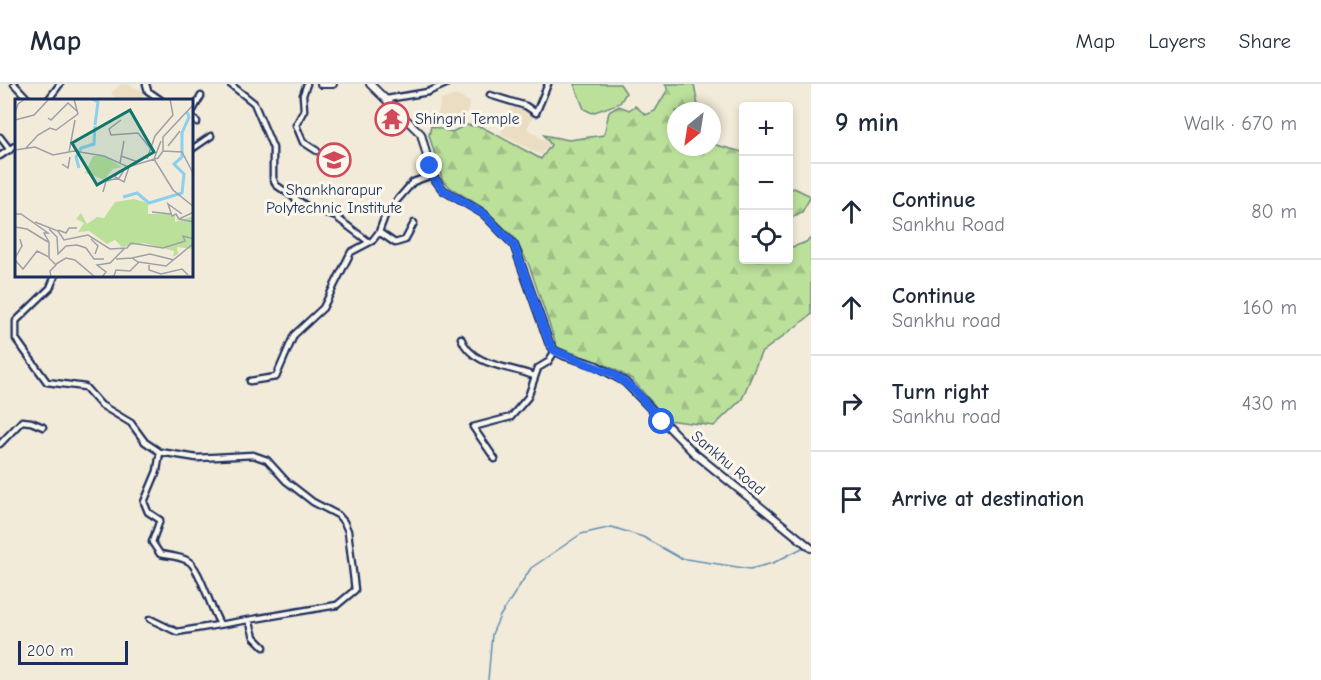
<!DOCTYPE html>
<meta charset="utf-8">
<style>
body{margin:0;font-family:"Comic Neue",sans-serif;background:#f2f2f3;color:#1f2937}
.controls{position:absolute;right:18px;top:18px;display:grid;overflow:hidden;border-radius:6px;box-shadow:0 3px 9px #0003}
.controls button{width:54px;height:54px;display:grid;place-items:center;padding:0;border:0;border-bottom:2px solid #e0e1e3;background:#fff;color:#1f2937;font:30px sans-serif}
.compass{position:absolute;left:667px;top:18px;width:54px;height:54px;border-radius:50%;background:#fff;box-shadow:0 3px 9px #0003;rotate:210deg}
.scale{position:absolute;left:18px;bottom:15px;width:110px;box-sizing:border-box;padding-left:6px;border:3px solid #1b2f5e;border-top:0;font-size:16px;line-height:21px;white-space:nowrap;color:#1b2f5e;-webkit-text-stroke:4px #fbf7ec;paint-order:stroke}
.stop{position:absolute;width:18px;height:18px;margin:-14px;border:4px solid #2563eb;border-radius:50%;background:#fff}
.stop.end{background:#2563eb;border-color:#fff;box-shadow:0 2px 6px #0008}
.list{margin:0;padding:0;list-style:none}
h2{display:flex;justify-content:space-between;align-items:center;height:78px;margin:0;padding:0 24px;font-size:26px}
h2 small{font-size:20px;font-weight:400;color:#747a83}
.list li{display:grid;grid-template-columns:39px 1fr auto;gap:18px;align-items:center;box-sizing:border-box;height:96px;padding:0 24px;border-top:2px solid #e0e1e3}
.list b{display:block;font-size:22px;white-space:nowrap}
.list p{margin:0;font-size:20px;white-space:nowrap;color:#747a83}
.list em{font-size:20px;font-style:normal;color:#747a83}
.icon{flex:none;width:33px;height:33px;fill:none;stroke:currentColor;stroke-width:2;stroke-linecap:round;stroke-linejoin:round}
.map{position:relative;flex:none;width:811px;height:596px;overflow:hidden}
header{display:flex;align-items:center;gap:36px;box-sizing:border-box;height:84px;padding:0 30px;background:#fff;border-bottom:2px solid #e0e1e3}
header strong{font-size:28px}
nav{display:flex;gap:33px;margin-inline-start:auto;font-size:21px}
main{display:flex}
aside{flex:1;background:#fff}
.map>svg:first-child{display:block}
.built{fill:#eaddc2}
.grass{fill:#bbe09a;stroke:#6b887c;stroke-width:1.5}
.forest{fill:url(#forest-firs);stroke:#6b887c;stroke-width:1.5}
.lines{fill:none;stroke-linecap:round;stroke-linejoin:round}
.stream{stroke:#5f8fb4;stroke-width:1.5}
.minor-casing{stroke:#1b2f5e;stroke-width:9}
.major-casing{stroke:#1b2f5e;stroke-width:10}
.minor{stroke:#fbf7ec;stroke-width:4.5}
.major{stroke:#fbf7ec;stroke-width:6}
.route{stroke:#2563eb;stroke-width:8}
.labels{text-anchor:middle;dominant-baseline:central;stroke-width:6;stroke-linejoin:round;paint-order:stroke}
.poi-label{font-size:16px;fill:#1b2f5e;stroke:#fbf7ec;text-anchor:start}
.street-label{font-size:16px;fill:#1b2f5e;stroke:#fbf7ec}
.inset-river{fill:none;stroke:#8ccfee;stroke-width:3}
.inset-road{fill:none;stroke:#9da0a8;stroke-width:1.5}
.view{fill:#0f766e;fill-opacity:0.15;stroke:#0f766e;stroke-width:3}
.inset-edge{fill:none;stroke:#1b2f5e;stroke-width:3}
</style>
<header>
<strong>Map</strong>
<nav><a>Map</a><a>Layers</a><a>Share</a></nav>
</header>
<main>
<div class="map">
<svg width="811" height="596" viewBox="0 0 811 596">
<defs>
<pattern id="forest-firs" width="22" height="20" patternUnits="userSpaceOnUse" patternTransform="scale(1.5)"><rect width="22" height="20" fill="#bbe09a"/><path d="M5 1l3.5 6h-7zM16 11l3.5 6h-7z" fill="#a0c087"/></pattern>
</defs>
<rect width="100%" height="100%" fill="#f3ebd9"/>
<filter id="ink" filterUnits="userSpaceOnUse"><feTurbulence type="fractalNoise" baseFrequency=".0167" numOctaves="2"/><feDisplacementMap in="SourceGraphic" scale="12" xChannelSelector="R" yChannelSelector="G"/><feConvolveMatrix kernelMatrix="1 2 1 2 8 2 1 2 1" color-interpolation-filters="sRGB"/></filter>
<g filter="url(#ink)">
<path class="built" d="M121,0H128L145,8L141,16H118L111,9Z
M456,11L470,18L464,38L452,45L435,42L441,16Z
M511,23L536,29L527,44L549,60L541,71L501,50Z"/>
<path class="grass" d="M574,0H620L626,9L620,19L592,29L584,25Z"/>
<path class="forest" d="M665,0H694L699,27H676V63H712V60L743,68L744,176H788L789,160L793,163L806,158L811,154V231L761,269L742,315L714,342L667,336L632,295L608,282L557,263L529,181L514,153L482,123L451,104L442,95L429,51L431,42L452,48L466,41L482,43L541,75L551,61L544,51L569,56L604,51L609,28L619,22L629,26L635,22L646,31L655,27L668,5Z
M794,104L811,112L802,128L789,135V106Z"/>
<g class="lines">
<path class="stream" d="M488,596L492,550L500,532L531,484L581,450L612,443L643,453L680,474L750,485L773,479L806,462"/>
<defs>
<path id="minor" d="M14,0L29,16
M146,0L148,7L161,16
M230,0L254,19L273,64V94L276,101L308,123L336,133L369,158
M307,0L303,11L304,26L296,41L303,58L317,67
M490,11L526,22L536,29L548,0
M387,15L428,8L446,0
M48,16L60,0
M192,28L201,12
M192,34L197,38
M0,53L10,66
M192,65L211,52
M0,72L16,61
M379,148L395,159L405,156L414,139
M55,192L50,204L16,237V255L47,298L85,303L101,321L131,339L145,358L160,368L197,374L253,371L267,376L286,397L313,418L338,431L344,438L348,447L355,506L337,521L177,548L150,535
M461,254C472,283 510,282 534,292
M250,297L276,293L294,251L323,224L351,168L372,157L379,148L386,129L413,98L432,91
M0,360L22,337L31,338L43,343
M160,368L157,387L144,418L148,428L160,436L152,458L160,470C169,472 180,472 188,477C199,482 211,526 220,540
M495,375L473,343L511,333L528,313L538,284L548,278L555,267
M249,536L254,553L264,563"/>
<path id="major" d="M321,0H333
M370,0L421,50L432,91L443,106L484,130L514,161L549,259L555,267L565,272L595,281L625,298L693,368L811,464"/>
</defs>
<use href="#minor" class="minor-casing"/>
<use href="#major" class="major-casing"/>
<use href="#minor" class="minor"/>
<use href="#major" class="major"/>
</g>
</g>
<g class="lines" filter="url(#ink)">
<path class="route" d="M430,82L432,91L443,106L484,130L514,161L549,259L555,267L613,290L634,306L662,338"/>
</g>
<defs>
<symbol id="temple-ring" viewBox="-11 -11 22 22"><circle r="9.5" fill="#fbf7ec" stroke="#d1495b" stroke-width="1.5"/><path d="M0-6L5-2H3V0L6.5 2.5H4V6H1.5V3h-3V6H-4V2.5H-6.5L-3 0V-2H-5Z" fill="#d1495b"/></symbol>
<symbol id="university-ring" viewBox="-11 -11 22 22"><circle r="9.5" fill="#fbf7ec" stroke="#d1495b" stroke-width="1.5"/><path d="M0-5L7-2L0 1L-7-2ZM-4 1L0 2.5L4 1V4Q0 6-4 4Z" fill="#d1495b"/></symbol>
</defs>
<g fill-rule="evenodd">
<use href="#temple-ring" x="373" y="16" width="38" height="38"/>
<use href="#university-ring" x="315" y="57" width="38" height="38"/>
</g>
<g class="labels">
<g class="poi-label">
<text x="415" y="35">Shingni Temple</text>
<text x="334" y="106" text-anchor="middle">Shankharapur<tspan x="334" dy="18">Polytechnic Institute</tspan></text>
</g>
<g class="street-label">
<text transform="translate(728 379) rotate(40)">Sankhu Road</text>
</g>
</g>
<g transform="translate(15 15)">
<rect width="178" height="178" fill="#f3ebd9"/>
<path d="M78,57H89L107,68L98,70L92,77L96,83L70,74ZM119,100L133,104V115H154L160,117V123L178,117V150L162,148L163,155L158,158L159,152L129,144L107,148L100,141L92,145L74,132L63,133L69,124L61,120L66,114L72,125L82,118L89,119L100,103Z" fill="#bbe09a"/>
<path class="inset-river" d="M77,0L83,3L80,26M64,69L61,58L66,49L79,45L80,27M108,98L122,94L134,104L167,94L169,75L159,65L167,58V34L174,18L172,13"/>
<path class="inset-road" d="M0,14L3,5L10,0M33,19L36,21L53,4L63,13M0,21L19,16L34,0M106,21L94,30L96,36L123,34L135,49M153,47L165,32M11,49L23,36L35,29L41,31L63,15L59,0M0,51L20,48L38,56L59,52L89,57L113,68L143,59L148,52M148,52V38L179,5M148,52L167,53L179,76M54,53L60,21M106,57L123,63M132,60L140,37L158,16L155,0M139,60L158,91L179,108M139,60L146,42M105,64L109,42M47,65L53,69L55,58M104,72L100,78L109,83L114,68M88,93L91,82L104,79L111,68M137,113L156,115M179,113L164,120L179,123M0,115H6L33,134H29L34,143V159L41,166L35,172L36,178M164,120L161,115L157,117L153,105L167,115M20,123L43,132L49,141L73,136L95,150L112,149L116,144L148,149L170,142L168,137L179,140M0,128L12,130L33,143M34,130L42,138L43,155L51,147L62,146L71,149L79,160H89M43,131L51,134L54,129H62M76,140L83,147L80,155M0,159L7,147L5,140M117,159L135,155L159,161M101,160L117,159L123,163M0,161L8,170L22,152L34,158M41,165L51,159L60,161L80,178M134,166V171L146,175L167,170L173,176M87,178L91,173L82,166L95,164L110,149M94,178L99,177L101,171L115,172L124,163L151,167L179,144"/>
<path class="view" d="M115,11L139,53L82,86L57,44Z"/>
<rect width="178" height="178" class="inset-edge"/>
</g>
</svg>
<div class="controls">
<button>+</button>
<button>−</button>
<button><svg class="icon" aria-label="locate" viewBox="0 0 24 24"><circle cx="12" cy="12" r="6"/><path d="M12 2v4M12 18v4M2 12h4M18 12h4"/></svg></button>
</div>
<svg class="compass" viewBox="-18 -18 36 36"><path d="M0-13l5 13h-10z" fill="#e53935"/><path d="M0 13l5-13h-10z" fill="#747a83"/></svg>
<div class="scale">200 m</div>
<div class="stop" style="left:662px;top:338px"></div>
<div class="stop end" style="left:430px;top:82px"></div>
</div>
<aside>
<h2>9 min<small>Walk · 670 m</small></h2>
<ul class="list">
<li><svg class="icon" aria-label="ahead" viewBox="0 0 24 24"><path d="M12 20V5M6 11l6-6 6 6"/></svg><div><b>Continue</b><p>Sankhu Road</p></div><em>80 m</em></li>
<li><svg class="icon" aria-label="ahead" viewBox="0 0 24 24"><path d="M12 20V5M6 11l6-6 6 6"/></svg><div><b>Continue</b><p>Sankhu road</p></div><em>160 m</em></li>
<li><svg class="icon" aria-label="right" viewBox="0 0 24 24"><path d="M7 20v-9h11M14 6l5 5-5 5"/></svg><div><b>Turn right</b><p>Sankhu road</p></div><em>430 m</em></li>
<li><svg class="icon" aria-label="arrive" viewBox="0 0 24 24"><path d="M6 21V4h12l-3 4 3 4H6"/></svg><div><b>Arrive at destination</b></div></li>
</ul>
</aside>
</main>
